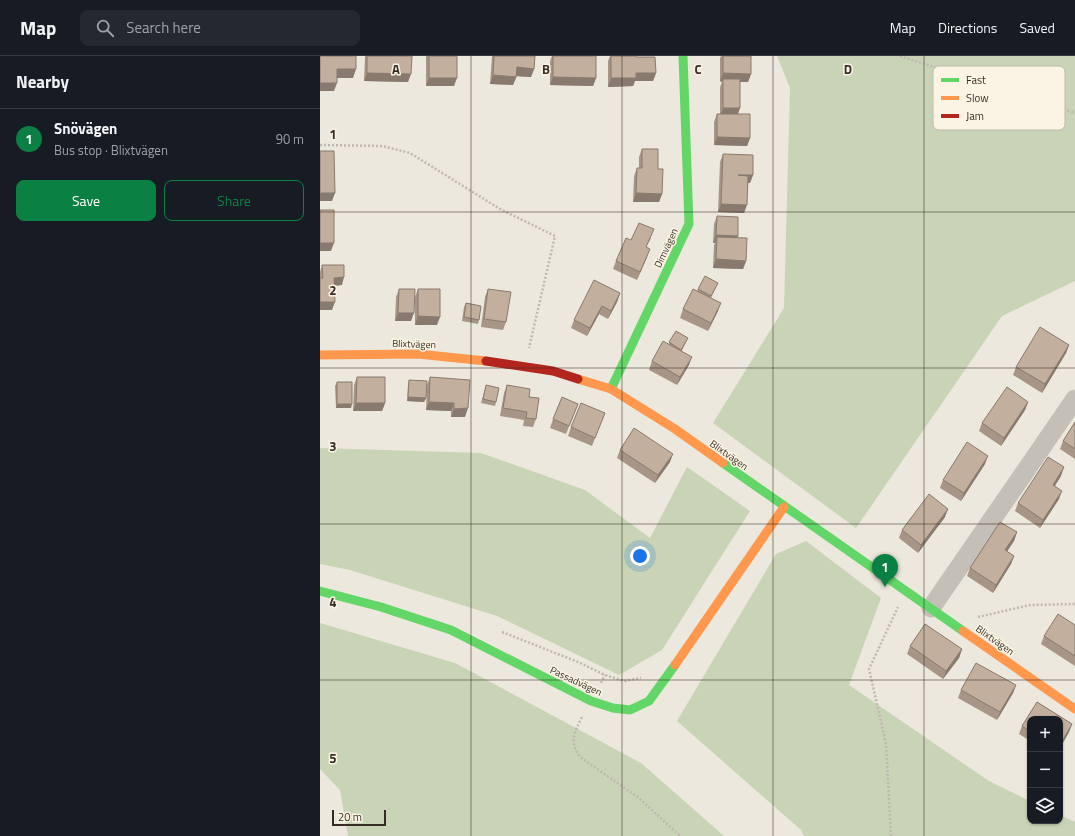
<!DOCTYPE html>
<meta charset="utf-8">
<style>
body{margin:0;font-family:"Titillium Web",sans-serif;background:#242831;color:#f1f3f6}
.controls{position:absolute;right:12px;bottom:12px;display:grid;overflow:hidden;border-radius:8px;box-shadow:0 1px 3px #0004}
.controls button{width:36px;height:36px;display:grid;place-items:center;padding:0;border:0;border-bottom:1px solid #363941;background:#171b24;color:#f1f3f6;font:20px sans-serif}
.scale{position:absolute;left:12px;bottom:10px;width:54px;box-sizing:border-box;padding-left:4px;border:2px solid #362e25;border-top:0;font-size:11px;line-height:14px;white-space:nowrap;color:#362e25;-webkit-text-stroke:3px #fbf4e4;paint-order:stroke}
.you{position:absolute;left:320px;top:500px;width:14px;height:14px;margin:-10px;border:3px solid #fff;border-radius:50%;background:#1a73e8;box-shadow:0 0 0 6px #1a73e833}
.badge{display:grid;place-items:center;width:26px;height:26px;border-radius:50%;background:#0b8043;color:#fff;font-size:13px;font-weight:700}
.pin{position:absolute;translate:-50% -33px;filter:drop-shadow(0 1px 2px #0008)}
.pin::after{content:'';position:absolute;top:21px;width:14px;height:12px;background:inherit;clip-path:polygon(0 0,100% 0,50% 100%)}
.list{margin:0;padding:0;list-style:none}
h2{display:flex;justify-content:space-between;align-items:center;height:52px;margin:0;padding:0 16px;font-size:17px}
h2 small{font-size:13px;font-weight:400;color:#9ea1a6}
.list li{display:grid;grid-template-columns:26px 1fr auto;gap:12px;align-items:center;box-sizing:border-box;height:60px;padding:0 16px;border-top:1px solid #363941}
.list b{display:block;font-size:15px;white-space:nowrap}
.list p{margin:0;font-size:13px;white-space:nowrap;color:#9ea1a6}
.list em{font-size:13px;font-style:normal;color:#9ea1a6}
.actions{display:flex;gap:8px;padding:12px 16px}
.actions a{flex:1;padding:9px 0;border:1px solid #0b8043;border-radius:8px;text-align:center;font-size:14px;color:#0b8043}
.actions .main{background:#0b8043;color:#fff}
.icon{flex:none;width:22px;height:22px;fill:none;stroke:currentColor;stroke-width:2;stroke-linecap:round;stroke-linejoin:round}
.map{position:relative;flex:none;width:755px;height:780px;overflow:hidden}
header{display:flex;align-items:center;gap:24px;box-sizing:border-box;height:56px;padding:0 20px;background:#171b24;border-bottom:1px solid #363941}
header strong{font-size:19px}
nav{display:flex;gap:22px;margin-inline-start:auto;font-size:14px}
.search{width:280px;height:36px;background:#242831;display:flex;align-items:center;gap:10px;box-sizing:border-box;padding:0 14px;border-radius:8px;color:#9ea1a6;font-size:15px}
main{display:flex}
aside{flex:1;background:#171b24}
.map>svg:first-child{display:block}
.green{fill:#c9d4b6}
.lines{fill:none;stroke-linecap:round;stroke-linejoin:round}
.path{stroke:#beb8af;stroke-width:2.5;stroke-dasharray:2 2;stroke-linecap:butt}
.street{stroke:#c5c0b7;stroke-width:19}
.fast{stroke:#63d668;stroke-width:9}
.slow{stroke:#ff974d;stroke-width:9}
.jam{stroke:#b3261e;stroke-width:9}
.wall{fill:#a79687}
.shaded-wall{fill:#887a6e}
.building{fill:#c2af9d;stroke:#887a6e}
.grid{fill:none;stroke:#362e25;stroke-width:1;stroke-opacity:0.55}
.labels{text-anchor:middle;dominant-baseline:central;stroke-width:3;stroke-linejoin:round;paint-order:stroke}
.street-label{font-size:10px;fill:#362e25;stroke:#fbf4e4}
.key{fill:#fbf4e4;stroke:#c0b9ab;stroke-width:1}
.key-label{font-size:11px;fill:#362e25}
.grid-label{font-size:13px;text-anchor:middle;font-weight:bold;fill:#362e25;stroke:#fbf4e4;stroke-width:3;stroke-linejoin:round;paint-order:stroke}
</style>
<header>
<strong>Map</strong>
<div class="search"><svg class="icon" aria-label="search" viewBox="0 0 24 24"><circle cx="10" cy="10" r="6"/><path d="M15 15l6 6"/></svg>Search here</div>
<nav><a>Map</a><a>Directions</a><a>Saved</a></nav>
</header>
<main>
<aside>
<h2>Nearby<small></small></h2>
<ul class="list">
<li><span class="badge">1</span><div><b>Snövägen</b><p>Bus stop · Blixtvägen</p></div><em>90 m</em></li>
</ul>
<div class="actions"><a class="main">Save</a><a>Share</a></div>
</aside>
<div class="map">
<svg width="755" height="780" viewBox="0 0 755 780">
<rect width="100%" height="100%" fill="#ede8dd"/>
<path class="green" d="M457,0H755V225L682,260L536,472L393,367L464,252L470,32Z
M0,392L161,397L265,434L330,482L367,411L430,455L342,594L299,619L177,560L30,514L0,508Z
M486,485L561,542L529,629L669,725L710,745V765H740V759L755,766V780H484L481,774L357,665L456,498Z
M0,567L135,607L321,707L404,780H28L20,734L0,713Z"/>
<g class="lines">
<path class="path" d="M580,0L755,57
M0,89L62,90L90,97L180,153L235,180L209,292
M658,561L710,549L755,548
M182,576L258,606L285,619L304,625L321,622
M281,627L285,619
M262,661C254,677 249,686 260,701L319,742L360,780
M571,780L566,688L549,613L578,551"/>
<path class="street" d="M611,552L755,343"/>
<path class="fast" d="M291,333L369,168L363,0
M403,407L643,575
M0,535L61,551L131,574L271,645L293,652L310,654L329,645L355,609"/>
<path class="slow" d="M0,299L98,298L166,305
M258,323L291,333L355,373L403,407
M643,575L755,653
M355,609L464,451"/>
<path class="jam" d="M166,305L233,315L258,323"/>
</g>
<path class="wall" d="M45,0H92L88,26L44,25Z
M106,0H137L134,30H106Z
M172,0H215L214,13L211,21L197,20L193,29L170,28Z
M232,0H276V22L273,30L230,29V5Z
M290,0H316V1L336,17L333,25H315L313,30L288,31V5Z
M401,0H431V18L428,26H420V52L417,58L430,82L427,90L394,89V66L397,58H400V31L402,26L400,25V2Z
M322,93L338,113L342,138L339,146H313L314,120L317,112H319V101Z
M403,98L433,119L430,127H428L424,157L398,156L400,106Z
M397,160L418,180L417,182L426,205L423,213L393,212L394,189L395,187H393L394,168Z
M331,182L326,191L327,201L317,224L293,213L296,205L311,184Z
M2,209L22,229L14,230L12,254H0V216Z
M398,227L391,242L398,255L388,275L360,262L363,253L377,235L378,233Z
M79,233L91,265H75L76,241Z
M98,233L117,269H95V241Z
M168,233L186,266L183,274L161,271L165,241Z
M300,237L297,246L288,263L279,258L267,280L251,272L254,264Z
M146,247L159,264L158,268L142,265L144,251Z
M349,286H366L361,295L369,309L357,329L329,314L332,305L349,288Z
M749,289L746,297L722,337L693,319L696,311Z
M37,321L65,347L62,355H33L34,329Z
M110,321L145,361H131V355L106,354L107,329Z
M89,324L106,342L104,346L87,345L88,328Z
M17,326L31,352H16L15,330Z
M166,329L176,346L175,350L161,347Z
M187,329L209,341L216,363L213,371L203,370L204,364L180,360L184,337Z
M708,346L705,354L681,390L659,375L662,367Z
M258,348L246,378L230,372L233,363Z
M285,357L272,390L248,380L251,371Z
M755,366V403L740,393L743,385Z
M300,394L350,406L335,427L297,402Z
M665,408L641,445L620,432L623,424Z
M741,420L734,430L739,443L720,472L695,455L698,447Z
M625,461L598,497L579,482L582,474Z
M697,476L694,485L687,495L694,500L691,508L673,537L647,520L650,512Z
M755,569V610L721,588L724,580Z
M590,590L642,593L639,602L623,623L587,598Z
M696,629L693,637L677,664L638,642L641,634Z
M717,646L752,668L749,676L740,692V663H710V685L699,678L702,670Z"/>
<path class="shaded-wall" d="M197,11L214,13L211,21L194,20Z
M17,13H36L33,22H14Z
M47,17L91,18L88,26L44,25Z
M316,17H336L333,25H315L313,30L288,31L291,22Z
M403,17L431,18L428,26H403V23L402,26L400,25Z
M173,19L196,21L193,29L170,28Z
M233,21L276,22L273,30L230,29Z
M109,22H137L134,30H106Z
M0,27H17L14,35H0Z
M403,52H420L417,61H400Z
M397,81L430,82L427,90L394,89Z
M418,119H433L430,127H415Z
M0,137H15L12,145H0Z
M316,137L342,138L339,146H313Z
M401,148L427,149L424,157L398,156Z
M396,179L418,180L415,188L397,181L395,187H393Z
M0,187H14L11,195H0Z
M330,193L327,201L317,224L320,216Z
M396,203L426,205L423,213L393,212Z
M24,221L22,229L11,230L14,222Z
M300,237L297,246L288,263L291,255Z
M0,246H15L12,254H0Z
M401,247L398,255L388,275L391,267Z
M282,250L279,258L267,280L270,272Z
M78,257H94L91,265H75Z
M98,260L120,261L117,269H95Z
M368,282L360,298L361,294Z
M749,289L746,297L722,337L725,328Z
M372,301L369,309L357,329L360,321Z
M88,341L106,342L104,346L87,345Z
M109,346L134,347L131,355L106,354Z
M708,346L705,354L681,390L684,382Z
M36,347H65L62,355H33Z
M17,348H32L31,352H16Z
M148,352L145,361H131L134,353Z
M353,398L350,406L335,427L338,419Z
M668,400L665,408L641,445L644,437Z
M744,411L741,420L730,438L733,429Z
M742,435L739,443L720,472L723,464Z
M628,453L625,461L598,497L601,489Z
M697,476L694,485L682,503L685,494Z
M694,500L691,508L673,537L676,529Z
M642,593L639,602L623,623L626,615Z
M696,629L693,637L677,664L680,656Z
M752,668L749,676L740,692V689Z"/>
<path class="building" d="M0,0H36V13H17V27H0Z
M47,0H92L91,18L47,17Z
M109,0H137V22H109Z
M174,0H215L214,13L197,11L196,21L173,19Z
M233,0H276V22L233,21Z
M291,0H316V1H335L336,17H316V22H291Z
M403,0H431V18L403,17Z
M403,23H420V52H403Z
M397,58H430V82L397,81Z
M322,93H338V113H343L342,138L316,137L317,112H322Z
M0,95H14L15,137H0Z
M403,98L433,99V119H418L428,120L427,149L401,148Z
M0,154H14V187H0Z
M397,160L418,161V180L396,179Z
M319,167L334,173L326,191L330,193L320,216L296,205L306,182L311,184Z
M397,181L427,182L426,205L396,203Z
M2,209H24V221L14,222L15,246H0V222H3Z
M385,220L398,227L391,240L378,233Z
M274,224L300,237L291,255L282,250L270,272L254,264Z
M79,233H95L94,257H78Z
M98,233H120V261L98,260Z
M168,233L191,236L186,266L164,263Z
M373,233L401,247L391,267L363,253Z
M146,247L161,250L159,264L144,261Z
M720,271L749,289L725,328L696,311Z
M356,275L368,282L361,294L349,286Z
M343,285L372,301L360,321L332,305Z
M37,321H65V347H36Z
M110,321L150,324L148,352L134,353V347L109,346Z
M89,324L107,325L106,342L88,341Z
M17,326H32V348H17Z
M166,329L179,332L176,346L163,343Z
M187,329L210,333L209,341L219,342L216,363L206,362L207,356L183,352Z
M687,331L708,346L684,382L662,367Z
M242,341L258,348L249,370L233,363Z
M261,347L285,357L275,382L251,371Z
M755,366V393L743,385Z
M314,372L353,398L338,419L300,394Z
M647,386L668,400L644,437L623,424Z
M728,401L744,411L733,429L742,435L723,464L698,447Z
M609,438L628,453L601,489L582,474Z
M680,466L697,476L685,494L694,500L676,529L650,512Z
M738,558L755,569V600L724,580Z
M605,568L642,593L626,615L590,590Z
M656,607L696,629L680,656L641,634Z
M717,646L752,668L740,689V663H710V675L702,670Z"/>
<path class="grid" d="M151,0V780M302,0V780M453,0V780M604,0V780M0,156H755M0,312H755M0,468H755M0,624H755"/>
<g class="labels">
<g class="street-label">
<text transform="translate(346 192) rotate(-65)">Dimvägen</text>
<text transform="translate(94 288) rotate(2)">Blixtvägen</text>
<text transform="translate(409 399) rotate(35)">Blixtvägen</text>
<text transform="translate(675 584) rotate(35)">Blixtvägen</text>
<text transform="translate(256 625) rotate(25)">Passadvägen</text>
</g>
</g>
<rect x="613" y="10" width="132" height="64" rx="6" class="key"/>
<rect x="621" y="22" width="18" height="4" fill="#63d668"/>
<rect x="621" y="40" width="18" height="4" fill="#ff974d"/>
<rect x="621" y="58" width="18" height="4" fill="#b3261e"/>
<g class="key-label">
<text x="646" y="28">Fast</text>
<text x="646" y="46">Slow</text>
<text x="646" y="64">Jam</text>
</g>
<g class="grid-label">
<text x="76" y="18">A</text>
<text x="226" y="18">B</text>
<text x="378" y="18">C</text>
<text x="528" y="18">D</text>
<text x="13" y="83">1</text>
<text x="13" y="239">2</text>
<text x="13" y="395">3</text>
<text x="13" y="551">4</text>
<text x="13" y="707">5</text>
</g>
</svg>
<div class="controls">
<button>+</button>
<button>−</button>
<button><svg class="icon" aria-label="layers" viewBox="0 0 24 24"><path d="M12 4l9 5-9 5-9-5zM3 14l9 5 9-5"/></svg></button>
</div>
<div class="scale">20 m</div>
<div class="you"></div>
<div class="pin badge" style="left:565px;top:531px">1</div>
</div>
</main>
